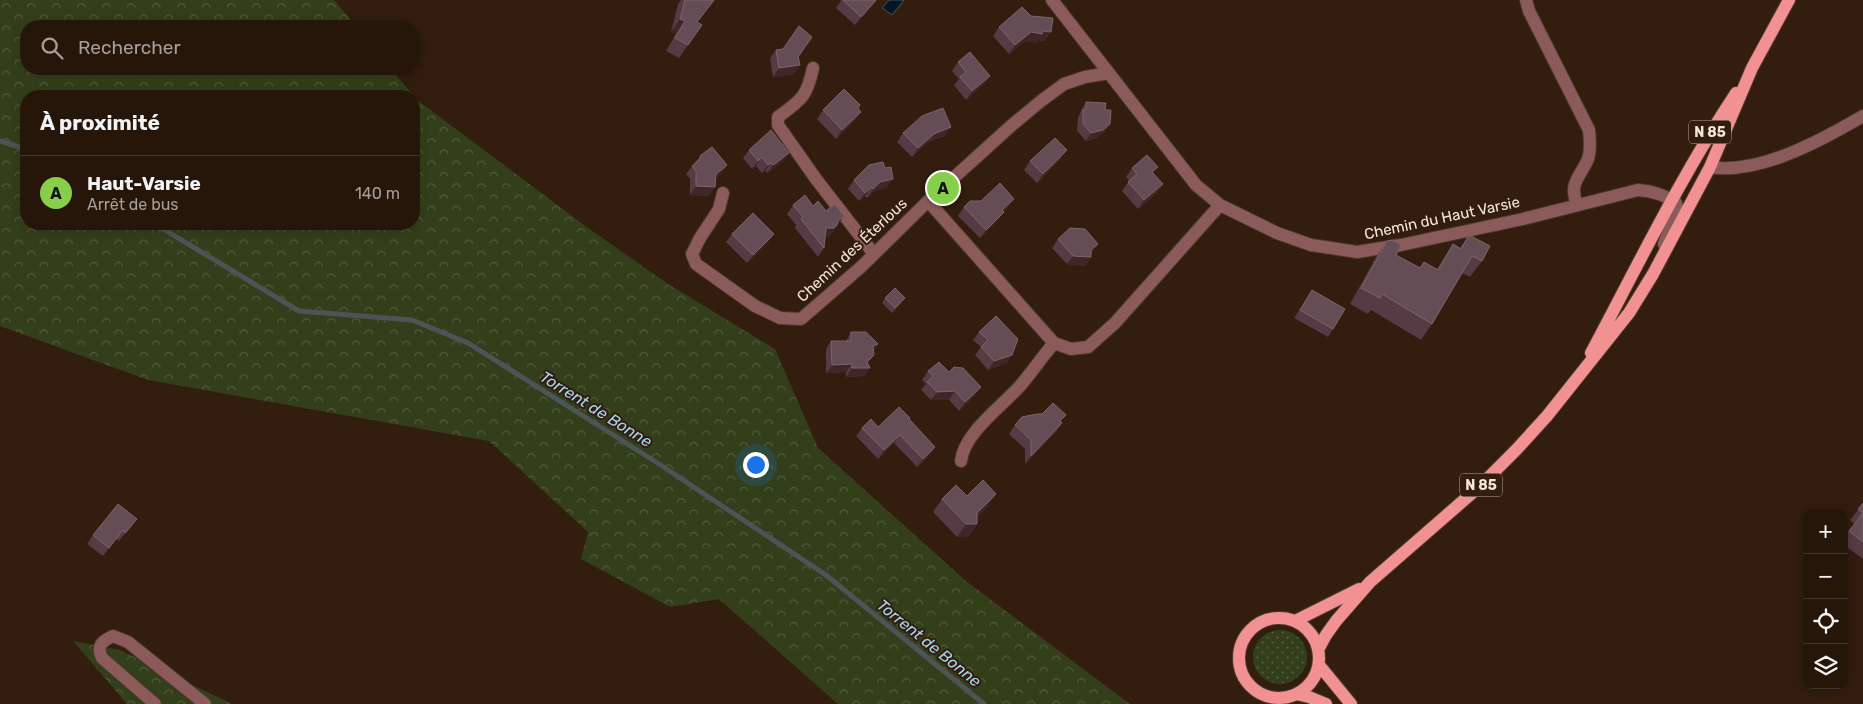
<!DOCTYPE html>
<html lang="fr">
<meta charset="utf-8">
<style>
body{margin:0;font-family:Rubik,sans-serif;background:#2e1f13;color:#f1f3f6}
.controls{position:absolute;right:15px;bottom:15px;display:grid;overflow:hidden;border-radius:10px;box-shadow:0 2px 12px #0003}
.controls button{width:45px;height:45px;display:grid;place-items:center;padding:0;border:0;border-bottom:1px solid #42352b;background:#26160a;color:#f1f3f6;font:25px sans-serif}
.you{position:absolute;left:755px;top:464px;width:18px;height:18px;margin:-12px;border:4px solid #fff;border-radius:50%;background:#1a73e8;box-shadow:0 0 0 8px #1a73e833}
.badge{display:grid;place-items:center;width:32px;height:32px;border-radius:50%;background:#87cf4b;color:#111;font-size:16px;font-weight:700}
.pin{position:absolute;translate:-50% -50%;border:2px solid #fff;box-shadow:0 1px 5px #0006}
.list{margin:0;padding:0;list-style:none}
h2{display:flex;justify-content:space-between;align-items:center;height:65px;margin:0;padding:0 20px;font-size:21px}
h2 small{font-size:16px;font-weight:400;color:#a49f9c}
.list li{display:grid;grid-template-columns:32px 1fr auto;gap:15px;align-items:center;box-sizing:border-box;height:75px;padding:0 20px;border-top:1px solid #42352b}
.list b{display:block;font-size:19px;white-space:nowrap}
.list p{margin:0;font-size:16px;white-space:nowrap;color:#a49f9c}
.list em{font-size:16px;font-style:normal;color:#a49f9c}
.icon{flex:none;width:28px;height:28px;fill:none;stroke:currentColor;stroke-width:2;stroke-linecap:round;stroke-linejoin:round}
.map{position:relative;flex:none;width:1863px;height:704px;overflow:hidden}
.search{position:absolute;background:#26160a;box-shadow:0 2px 12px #0003;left:20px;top:20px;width:400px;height:55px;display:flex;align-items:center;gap:12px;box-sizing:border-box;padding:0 18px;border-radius:20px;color:#a49f9c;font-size:19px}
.panel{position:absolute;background:#26160a;box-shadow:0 2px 12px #0003;left:20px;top:90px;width:400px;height:140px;border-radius:20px}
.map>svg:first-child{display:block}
.grass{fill:url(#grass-dots)}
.forest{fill:url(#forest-crowns);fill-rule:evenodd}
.water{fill:#041620;stroke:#4c5458}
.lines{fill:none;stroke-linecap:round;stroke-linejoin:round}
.stream{stroke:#4c5458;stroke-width:5}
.minor-casing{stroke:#4d392b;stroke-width:14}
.major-casing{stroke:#4d392b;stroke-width:14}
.minor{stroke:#8a5b5a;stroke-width:12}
.major{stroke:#f19191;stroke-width:12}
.wall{fill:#543b44}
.shaded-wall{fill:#3f2728}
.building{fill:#654d55;stroke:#7c656a}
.labels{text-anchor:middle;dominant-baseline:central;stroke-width:4;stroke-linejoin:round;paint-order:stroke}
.shield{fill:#321d0e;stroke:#baa99e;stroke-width:1}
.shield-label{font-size:14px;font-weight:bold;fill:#f4e5db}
.street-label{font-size:15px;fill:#f4e5db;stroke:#321d0e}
.water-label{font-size:16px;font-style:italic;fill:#a5d7f3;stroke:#321d0e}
</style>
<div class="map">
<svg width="1863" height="704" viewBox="0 0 1863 704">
<defs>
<pattern id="grass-dots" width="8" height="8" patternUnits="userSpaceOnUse" patternTransform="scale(1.25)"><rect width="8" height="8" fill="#333f1a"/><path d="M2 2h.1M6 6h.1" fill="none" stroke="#515b3b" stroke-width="1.8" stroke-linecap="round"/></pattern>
<pattern id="forest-crowns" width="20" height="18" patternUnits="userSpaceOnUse" patternTransform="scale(1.25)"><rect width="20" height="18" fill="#333f1a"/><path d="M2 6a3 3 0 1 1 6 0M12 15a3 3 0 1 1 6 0" fill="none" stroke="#515b3b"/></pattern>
</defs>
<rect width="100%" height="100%" fill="#321d0e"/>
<path class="grass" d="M1253 657a27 27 0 1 1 54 0a27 27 0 1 1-54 0Z"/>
<path class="forest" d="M0,0H334L356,26H26V69H391L417,100L588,228L668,284L775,349L818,448L966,581L1130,704H838L719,599L670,607L581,559L588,532L489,441L148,380L0,326ZM26,96H414V224H26Z
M73,641L120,650L232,704H127Z"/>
<path class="water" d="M889,0H904L892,15L882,8Z"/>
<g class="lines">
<path class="stream" d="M0,141L26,149
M155,224L299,311L412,320L468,343L656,462L826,575L984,704"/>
<defs>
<path id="minor" d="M1052,0L1196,185L1220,205L1277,233L1311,245L1357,252L1401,245L1523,219L1638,190C1652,191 1664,194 1676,203L1677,208L1664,244
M1526,0L1529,11L1589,130C1590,139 1591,150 1588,159C1581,176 1568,183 1577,204
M813,68C807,97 801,100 778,117V125L816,179L874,254
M1710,167C1759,175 1822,140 1863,116
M723,193L719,209L700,238L692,254L696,264L755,306L780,318L801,319L861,267L928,201L1012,125L1041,101L1064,84L1085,77L1109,73
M928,201L1054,343L1071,349L1088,347L1115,323L1220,205
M961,461C964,433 1002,406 1020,386C1032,372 1042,357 1054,343
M155,704L102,658C96,646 102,641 113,636L128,642L205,704"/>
<path id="major" d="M1591,353C1638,265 1681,176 1736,93
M1239 658a40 40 0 1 1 80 0a40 40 0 1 1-80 0Z
M1295,621L1359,589
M1318,650L1326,635L1336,621L1370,582L1479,487L1516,450L1547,416L1629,313L1653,274L1710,167L1752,68L1789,0
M1319,665L1351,704
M1296,694L1309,697L1326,704"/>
</defs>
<use href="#minor" class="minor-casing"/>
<use href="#major" class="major-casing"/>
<use href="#minor" class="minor"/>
<use href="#major" class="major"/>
</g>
<path class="wall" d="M681,0H715L697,22L688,45L679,58L666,51L676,34L671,32L678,4Z
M840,0H877L855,25L836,8L841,1Z
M1031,16L1045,41L1038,40L1036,43L1025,41L1009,54L993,36L999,27Z
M776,50L798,57L800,65L794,74L773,77L770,58Z
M958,62L990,76L984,84L966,100L954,85L959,79L952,71Z
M1086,102L1105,131L1097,138L1086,141L1077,131L1078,117L1080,114L1081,110Z
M858,108L855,120L836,139L817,119L823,110Z
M903,133L945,136L928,142L912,157L897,142Z
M749,150L783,161L767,173L765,171L762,173L756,166L752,169L743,158Z
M701,155L727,165L721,174L716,178L709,196L690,195V179L686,174Z
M1061,159L1037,183L1024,170L1030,161Z
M1132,168L1153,174L1157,193L1138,209L1122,191L1129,181L1126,177Z
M854,180L887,188L874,191L867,198L865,196L859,201L848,189Z
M793,205L813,206L826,211L844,216L831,234L828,237H825L824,248L818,257L795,228L796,225L787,214Z
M964,207H1008L1004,212L998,220L980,238L958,216Z
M732,234H774L768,242L747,263L726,242Z
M1469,235L1482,261L1470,277L1462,273L1432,324L1421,340L1371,310L1368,314L1350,304L1376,257L1387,241L1396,255L1420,268L1424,262L1437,269L1453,244L1460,248Z
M1058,239L1092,253L1091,254V257L1085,266L1067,264L1052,248Z
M1312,290L1333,329L1328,337L1294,318Z
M885,298L902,302L892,313L882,303Z
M996,316L1007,363L988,370L975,355L981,347L973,340L979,332Z
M851,332L878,344L873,351L868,364L864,376L846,377V372L826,373V349L831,341H846Z
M928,371L949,372L981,387L975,395L959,411L949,400H931L921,390L926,384L922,380Z
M909,420L935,447L929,456L917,467L894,443L878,459L856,436L862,428L878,427Z
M1061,423L1056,432L1025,464V449L1009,434L1015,425Z
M996,494L987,507L977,517V524L968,537H957L933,512L942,499Z
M1863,503V559L1844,545V537L1854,524L1850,520Z
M137,519L119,541L116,539L103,556L87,544L93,535Z"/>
<path class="shaded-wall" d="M714,0H715L688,35L697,22Z
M876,0H877L875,3L855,25L861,17Z
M680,19L685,21L676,34L671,32Z
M1043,31L1051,32L1045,41L1038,40L1036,43L1025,41L1009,54L1015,45L1031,32Z
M800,65L794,74L773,77L779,68Z
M990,76L984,84L966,100L972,91Z
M861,112L855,120L836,139L842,130Z
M1110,124L1105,131L1097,138L1086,141L1091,133Z
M951,127L945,136L928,142L912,157L918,148L934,134Z
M1067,150L1061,159L1037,183L1043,174Z
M789,153L783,161L767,173L773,165Z
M762,157L756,166L752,169L758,161Z
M771,163L765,171L762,173L768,165Z
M727,165L721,174L710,182L716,174Z
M893,179L887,188L874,191L867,198L873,189L880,182Z
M1163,184L1157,193L1138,209L1144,200Z
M696,186L715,187L709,196L690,195Z
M872,187L865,196L859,201L865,193Z
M1014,199L1008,207L997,219L1002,210Z
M1004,212L998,220L980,238L986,230Z
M844,216L831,234L828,237H820L826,228L838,221Z
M774,234L768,242L747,263L753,255Z
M1098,244L1092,253L1087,257H1091L1085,266L1067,264L1073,256L1091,250Z
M878,344L872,353L873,346Z
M874,355L868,364L870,368L864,376L846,377L852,368L867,362Z
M1012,355L1007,363L988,370L994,361Z
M852,364L846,372L826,373L832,365Z
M981,387L975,395L959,411L965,402Z
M955,391L949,400H931L937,392Z
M1062,423L1056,432L1025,464L1031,456Z
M900,435L894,443L878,459L884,450Z
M935,447L929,456L917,467L923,459Z
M996,494L987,507L969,524H977L968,537H957L966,524Z
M137,519L131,528L119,541L125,533Z"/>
<path class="building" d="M685,0H714L697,22L702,25L688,45L675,38L685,21L680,19Z
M843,0H876L861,17Z
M1022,7L1031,16L1053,18L1051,32L1043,31L1042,34L1031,32L1015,45L999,27Z
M799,26L812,37L798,57L800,65L779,68L776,50L783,49Z
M970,52L990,76L972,91L960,77L966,72L958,62Z
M844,89L860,105L858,108L861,112L842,130L823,110Z
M1086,102L1106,103L1105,110H1111L1110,124L1103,130L1091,133L1083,124V110L1086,109Z
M943,108L951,127L934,134L918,148L903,133L922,116Z
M771,130L789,153L773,165L771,163L768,165L762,157L758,161L749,150Z
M1055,138L1067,150L1043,174L1030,161Z
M712,147L727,165L716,174L715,187L696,186V171L692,166L700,159L701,155Z
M1147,155L1158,167L1152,172L1163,184L1144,200L1128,182L1137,174L1132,168Z
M883,162L885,168L891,167L893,179L880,182L873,189L872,187L865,193L854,180L869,165Z
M1000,183L1014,199L1002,210L1004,212L986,230L964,207L970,201H981Z
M805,195L813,206L818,201L826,211L835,204L844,216L838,221L837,225L834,228H826L824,248L801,219L803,217L793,205Z
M753,213L774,234L753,255L732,234Z
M1070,228L1085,229L1098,244L1091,250V257L1073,256L1058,239Z
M1469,235L1490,246L1482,261L1472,256L1432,324L1382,294L1380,298L1361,288L1387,241L1393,240L1401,245L1396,255L1420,268L1424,262L1438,270L1453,244L1461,249Z
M895,288L905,298L895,308L885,298Z
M1312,290L1345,309L1333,329L1300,310Z
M996,316L1018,339L1012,355L994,361L981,347L988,340L979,332Z
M851,332H866L878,344L873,346L874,355L867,362L870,368H852V364L832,365L831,341H851Z
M939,362L949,372L954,367L963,368L981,387L965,402L955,391L937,392L927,382L933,376L928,371Z
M1053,403L1066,415L1060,421L1062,423L1031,456V440L1015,425L1022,417L1037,414H1042Z
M899,407L910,418L909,419L935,447L923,459L900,435L884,450L862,428L871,419L878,427Z
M983,480L996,494L977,513V524H966L942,499L956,485L967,496Z
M1863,503V542L1849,531L1863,513L1858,509Z
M118,504L137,519L125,533L123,530L109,548L93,535Z"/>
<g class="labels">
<g class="shield">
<rect x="1689" y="120.5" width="42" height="23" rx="4"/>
<rect x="1460" y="473.5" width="42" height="23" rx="4"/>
</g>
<g class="shield-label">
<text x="1710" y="132">N 85</text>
<text x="1481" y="485">N 85</text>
</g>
<g class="street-label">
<text transform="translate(1442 218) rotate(-12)">Chemin du Haut Varsie</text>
<text transform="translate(852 250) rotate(-43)">Chemin des Éterlous</text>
</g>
<g class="water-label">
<text transform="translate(596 409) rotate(32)">Torrent de Bonne</text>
<text transform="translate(929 643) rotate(39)">Torrent de Bonne</text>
</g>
</g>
</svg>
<div class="controls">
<button>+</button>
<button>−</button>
<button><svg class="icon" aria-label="locate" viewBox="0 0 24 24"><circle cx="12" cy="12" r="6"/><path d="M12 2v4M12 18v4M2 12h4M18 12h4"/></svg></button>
<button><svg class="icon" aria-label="layers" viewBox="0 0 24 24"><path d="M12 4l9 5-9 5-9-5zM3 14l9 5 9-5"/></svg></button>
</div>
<div class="you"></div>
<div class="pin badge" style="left:943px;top:188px">A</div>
<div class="search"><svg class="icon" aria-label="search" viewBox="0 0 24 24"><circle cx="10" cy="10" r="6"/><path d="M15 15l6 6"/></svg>Rechercher</div>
<section class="panel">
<h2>À proximité<small></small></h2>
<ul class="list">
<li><span class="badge">A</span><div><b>Haut-Varsie</b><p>Arrêt de bus</p></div><em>140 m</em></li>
</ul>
</section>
</div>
